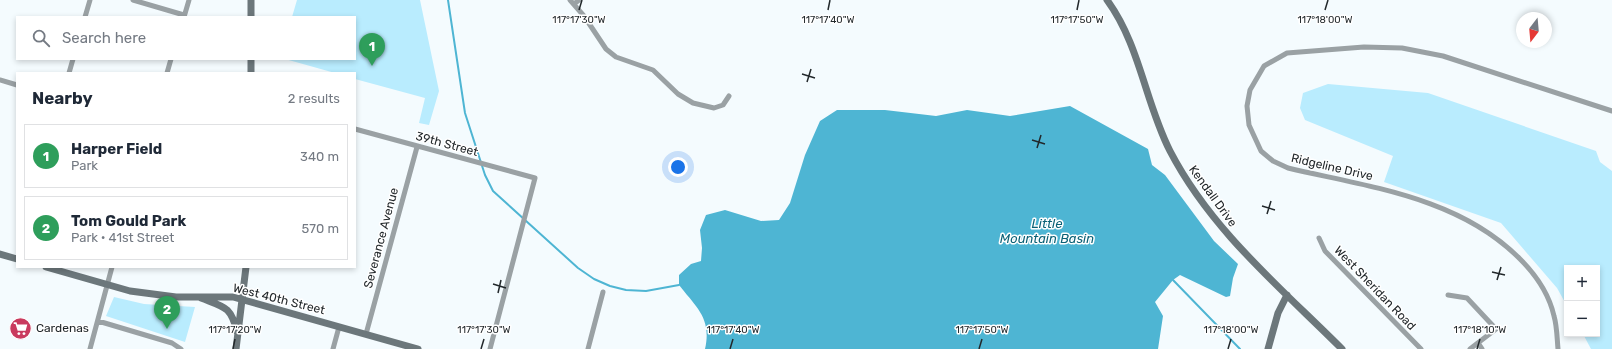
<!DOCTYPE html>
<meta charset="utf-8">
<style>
body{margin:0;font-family:Rubik,sans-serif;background:#f2f2f3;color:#1f2937}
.controls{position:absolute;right:12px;bottom:12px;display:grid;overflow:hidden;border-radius:0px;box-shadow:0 2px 6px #0003}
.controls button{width:36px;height:36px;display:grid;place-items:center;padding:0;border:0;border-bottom:1px solid #e0e1e3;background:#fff;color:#1f2937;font:20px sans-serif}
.compass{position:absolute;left:1516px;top:12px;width:36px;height:36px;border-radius:50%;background:#fff;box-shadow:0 2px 6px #0003;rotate:196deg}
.you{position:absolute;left:678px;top:167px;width:14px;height:14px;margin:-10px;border:3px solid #fff;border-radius:50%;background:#1a73e8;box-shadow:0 0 0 6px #1a73e833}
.badge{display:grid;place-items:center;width:26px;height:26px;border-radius:50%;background:#0b8043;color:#fff;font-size:13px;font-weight:700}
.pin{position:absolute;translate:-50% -33px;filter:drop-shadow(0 1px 2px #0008)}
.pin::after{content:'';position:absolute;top:21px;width:14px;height:12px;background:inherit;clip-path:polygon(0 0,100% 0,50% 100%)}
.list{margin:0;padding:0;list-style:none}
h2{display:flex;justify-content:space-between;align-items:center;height:52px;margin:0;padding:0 16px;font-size:17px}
h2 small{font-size:13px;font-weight:400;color:#747a83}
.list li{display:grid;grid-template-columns:26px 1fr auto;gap:12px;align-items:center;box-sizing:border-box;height:64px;margin:0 8px 8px;padding:0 8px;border:1px solid #e0e1e3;border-radius:0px}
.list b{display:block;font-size:15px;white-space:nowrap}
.list p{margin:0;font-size:13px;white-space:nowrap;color:#747a83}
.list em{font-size:13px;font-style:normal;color:#747a83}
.icon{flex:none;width:22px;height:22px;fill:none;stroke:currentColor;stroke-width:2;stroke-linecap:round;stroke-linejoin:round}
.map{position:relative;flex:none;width:1612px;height:349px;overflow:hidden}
.search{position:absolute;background:#fff;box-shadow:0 2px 6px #0003;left:16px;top:16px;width:340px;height:44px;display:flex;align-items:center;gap:10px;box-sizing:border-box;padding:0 14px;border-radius:0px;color:#747a83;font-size:15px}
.panel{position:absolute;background:#fff;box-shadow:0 2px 6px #0003;left:16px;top:72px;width:340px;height:196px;border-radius:0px}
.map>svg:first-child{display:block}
.green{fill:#b9ecfe}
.water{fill:#4eb5d3}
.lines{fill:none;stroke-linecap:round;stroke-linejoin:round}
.stream{stroke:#4eb5d3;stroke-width:2}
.street{stroke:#9aa1a4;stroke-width:5}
.secondary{stroke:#6c777b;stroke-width:7}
.ticks{fill:none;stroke:#22282b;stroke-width:1.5}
.labels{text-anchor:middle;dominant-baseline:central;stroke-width:3;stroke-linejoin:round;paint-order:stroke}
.street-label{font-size:12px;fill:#22282b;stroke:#fff}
.poi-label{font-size:12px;fill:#22282b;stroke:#fff;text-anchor:start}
.water-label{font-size:13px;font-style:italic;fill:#0a6176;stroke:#fff}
.ticks-label{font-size:10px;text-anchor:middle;fill:#22282b;stroke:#fff;stroke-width:3;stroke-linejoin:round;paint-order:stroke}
</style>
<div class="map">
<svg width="1612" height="349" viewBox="0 0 1612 349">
<rect width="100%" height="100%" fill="#f4fbfe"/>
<path class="green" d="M297,0H420L439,91L429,125L419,123L425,98L355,79V73H335L285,59H355V17H292Z
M1328,84L1428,93L1596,151L1600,162L1612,171V349H1591L1583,334H1597V268H1567V306L1557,288L1501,223L1384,182L1393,156L1305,120L1300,108L1303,93Z
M114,297L144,304L195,307L185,342L106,316Z"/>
<path class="water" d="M1070,106L1148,149L1152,165L1165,175L1214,241L1238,264L1233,278L1230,296L1226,297L1180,275L1173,280L1155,302L1163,316L1158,349H705C712,318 696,307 679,285V275L691,264L701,261L702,248L700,230L706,215L725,210L761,221L779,220L790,203L805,155L820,121L837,110H885L936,116L967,110L1010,116Z"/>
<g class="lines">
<path class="stream" d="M448,0L465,113L485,175L493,191L578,268L594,279L610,286L626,290L646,291L679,285
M1173,280L1240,349"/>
<path class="street" d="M133,0L184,15
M570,0L584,16L606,49L616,57L653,70L678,94L693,103L714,108L723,105L729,96
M574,4L579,0
M85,17L90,0
M184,17L189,0
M69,73L73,59
M167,73L171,59
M0,80L17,85
M355,129L535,178L490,349
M1319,238L1325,251L1421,349
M1448,295L1467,298L1496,329L1470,349
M98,321L172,343L181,349
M366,334L417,147
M1478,343L1482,349
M90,349L112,267
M333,349L339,327
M588,349L603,292
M1558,349C1557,338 1557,326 1554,316C1549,294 1535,274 1520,259C1459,197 1369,187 1288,168L1273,161L1261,151L1249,125L1247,106L1250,90L1264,66L1287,53L1364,47L1402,48L1443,56L1612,111"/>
<path class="secondary" d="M1107,0C1140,45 1145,102 1170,151C1211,230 1280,287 1342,349
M251,17V0
M251,73V59
M0,254L17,259
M46,267L130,291L176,297H233L418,349
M201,298C224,307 231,306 237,332
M236,349L246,267
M1268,349L1278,313L1287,295"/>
</g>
<path class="ticks" d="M579,10L582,0M828,10L830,0M1077,10L1079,0M1325,10L1328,0M802,74L815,78M807,82L811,69M1032,140L1045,144M1037,148L1041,135M1262,206L1275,210M1267,214L1271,201M1492,272L1505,275M1497,280L1501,267M493,284L506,288M498,293L501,280M233,349L235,339M481,349L484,339M730,349L733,339M979,349L982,339M1228,349L1231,339M1477,349L1480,339"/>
<defs>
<symbol id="supermarket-disc" viewBox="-11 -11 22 22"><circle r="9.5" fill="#c93a5e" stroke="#fff"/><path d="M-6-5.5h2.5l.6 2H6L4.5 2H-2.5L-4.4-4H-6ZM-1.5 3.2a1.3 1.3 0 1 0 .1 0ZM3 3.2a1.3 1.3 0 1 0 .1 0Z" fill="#fff"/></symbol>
</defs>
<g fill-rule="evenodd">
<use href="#supermarket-disc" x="8" y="316" width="25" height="25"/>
</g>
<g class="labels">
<g class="street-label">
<text transform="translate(447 144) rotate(15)">39th Street</text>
<text transform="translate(1332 167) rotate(13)">Ridgeline Drive</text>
<text transform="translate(1213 196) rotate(54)">Kendall Drive</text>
<text transform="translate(381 238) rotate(-75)">Severance Avenue</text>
<text transform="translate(1375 288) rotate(46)">West Sheridan Road</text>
<text transform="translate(279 299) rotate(14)">West 40th Street</text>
</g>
<g class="poi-label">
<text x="36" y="328">Cardenas</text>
</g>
<g class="water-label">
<text x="1047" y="223">Little<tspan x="1047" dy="15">Mountain Basin</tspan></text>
</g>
</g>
<g class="ticks-label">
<text x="579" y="23">117°17'30"W</text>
<text x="828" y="23">117°17'40"W</text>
<text x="1077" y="23">117°17'50"W</text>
<text x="1325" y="23">117°18'00"W</text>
<text x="484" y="333">117°17'30"W</text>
<text x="733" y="333">117°17'40"W</text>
<text x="1480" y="333">117°18'10"W</text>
<text x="235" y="333">117°17'20"W</text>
<text x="982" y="333">117°17'50"W</text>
<text x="1231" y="333">117°18'00"W</text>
</g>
</svg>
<div class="controls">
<button>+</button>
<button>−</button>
</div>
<svg class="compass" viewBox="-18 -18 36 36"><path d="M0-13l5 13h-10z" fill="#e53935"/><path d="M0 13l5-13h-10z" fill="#747a83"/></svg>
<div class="you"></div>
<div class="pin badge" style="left:372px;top:66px;background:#2e9e5b">1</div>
<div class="pin badge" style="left:167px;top:329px;background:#2e9e5b">2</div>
<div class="search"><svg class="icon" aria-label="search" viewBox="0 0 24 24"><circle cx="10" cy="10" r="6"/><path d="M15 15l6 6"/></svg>Search here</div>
<section class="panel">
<h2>Nearby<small>2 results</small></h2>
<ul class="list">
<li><span class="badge" style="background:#2e9e5b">1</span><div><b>Harper Field</b><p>Park</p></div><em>340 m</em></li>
<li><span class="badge" style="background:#2e9e5b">2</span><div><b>Tom Gould Park</b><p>Park · 41st Street</p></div><em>570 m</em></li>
</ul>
</section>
</div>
